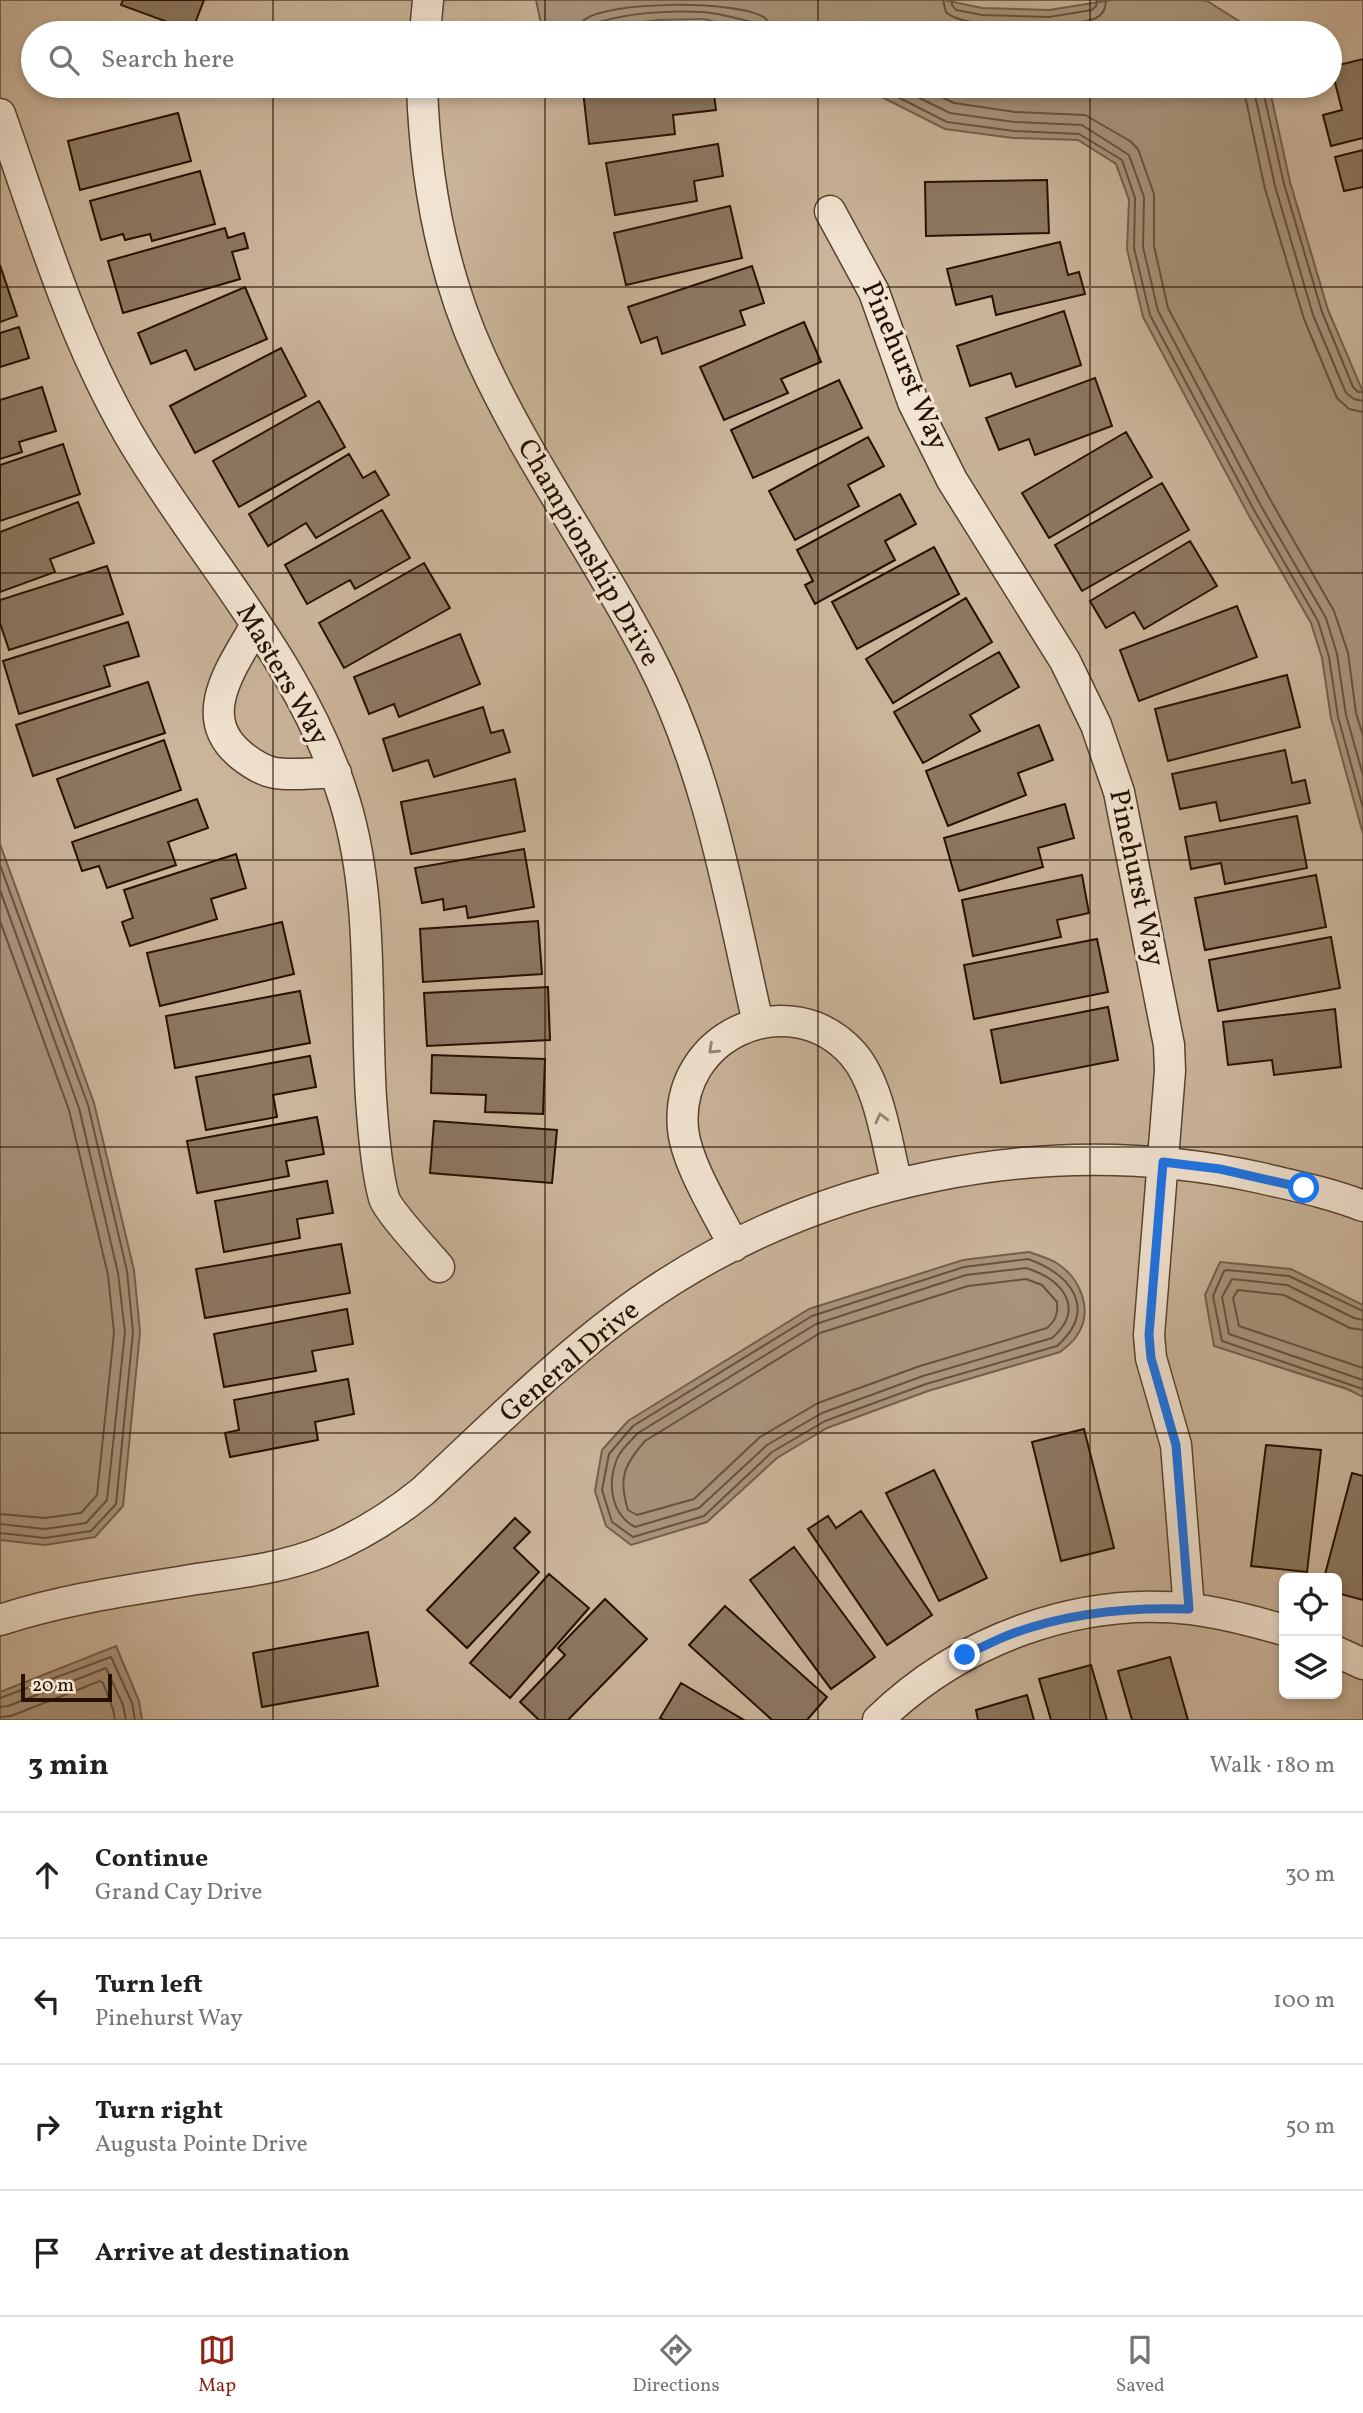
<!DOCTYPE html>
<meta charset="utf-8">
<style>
body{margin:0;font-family:Vollkorn,serif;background:#f2f2f2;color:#202124}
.controls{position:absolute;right:21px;bottom:21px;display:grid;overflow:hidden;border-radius:10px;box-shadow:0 4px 10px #0003}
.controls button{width:63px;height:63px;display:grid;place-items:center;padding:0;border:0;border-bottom:2px solid #e0e0e0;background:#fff;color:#202124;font:35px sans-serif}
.scale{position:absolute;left:21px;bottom:18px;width:91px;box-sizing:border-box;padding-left:7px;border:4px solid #261000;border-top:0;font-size:19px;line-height:24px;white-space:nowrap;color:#261000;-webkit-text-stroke:5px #f2e4d2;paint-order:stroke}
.stop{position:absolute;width:21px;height:21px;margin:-16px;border:5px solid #1a73e8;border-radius:50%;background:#fff}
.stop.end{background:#1a73e8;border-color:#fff;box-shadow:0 2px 7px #0008}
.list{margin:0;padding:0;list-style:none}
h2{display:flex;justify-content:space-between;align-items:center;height:91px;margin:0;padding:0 28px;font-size:30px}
h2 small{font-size:23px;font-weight:400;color:#757577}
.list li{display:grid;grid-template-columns:46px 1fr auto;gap:21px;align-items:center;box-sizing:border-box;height:126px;padding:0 28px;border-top:2px solid #e0e0e0}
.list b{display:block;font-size:26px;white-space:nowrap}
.list p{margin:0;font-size:23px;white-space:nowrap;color:#757577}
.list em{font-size:23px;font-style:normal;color:#757577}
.icon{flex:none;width:38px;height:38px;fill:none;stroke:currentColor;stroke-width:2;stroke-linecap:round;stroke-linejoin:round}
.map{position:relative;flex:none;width:1363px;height:1720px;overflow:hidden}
.search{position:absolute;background:#fff;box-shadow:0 4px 10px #0003;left:21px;right:21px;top:21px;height:77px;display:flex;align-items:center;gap:18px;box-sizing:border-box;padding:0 24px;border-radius:38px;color:#757577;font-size:26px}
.sheet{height:595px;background:#fff}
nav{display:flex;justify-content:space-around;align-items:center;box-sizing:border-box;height:98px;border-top:2px solid #e0e0e0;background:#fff;font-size:19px;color:#757577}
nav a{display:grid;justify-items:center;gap:4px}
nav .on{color:#8f2418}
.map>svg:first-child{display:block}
.green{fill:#cab49a;stroke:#78624d;stroke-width:2;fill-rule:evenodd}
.water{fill:#a8937b;stroke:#745f4a;stroke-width:2}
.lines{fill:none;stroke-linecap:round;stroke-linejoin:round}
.shore{stroke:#67523e;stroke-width:2}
.building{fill:#8c7761;stroke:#261000;stroke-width:2}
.street-casing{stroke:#57422e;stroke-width:33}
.street{stroke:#f2e4d2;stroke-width:30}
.oneway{stroke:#968574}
.route{stroke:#1a73e8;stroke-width:9}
.grid{fill:none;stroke:#261000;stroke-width:2;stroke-opacity:0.55}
.labels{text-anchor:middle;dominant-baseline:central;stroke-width:6;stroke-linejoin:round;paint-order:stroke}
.street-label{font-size:28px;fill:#261000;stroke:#f2e4d2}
</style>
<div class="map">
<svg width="1363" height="1720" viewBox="0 0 1363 1720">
<rect width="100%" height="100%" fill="#ebd6ba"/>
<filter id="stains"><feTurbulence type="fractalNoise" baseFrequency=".00286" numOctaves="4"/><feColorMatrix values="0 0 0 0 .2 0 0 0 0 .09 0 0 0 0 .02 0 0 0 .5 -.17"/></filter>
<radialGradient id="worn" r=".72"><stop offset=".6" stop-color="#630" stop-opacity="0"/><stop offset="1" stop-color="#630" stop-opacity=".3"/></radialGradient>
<path class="green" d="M0,0H1363V1720H0ZM33,33H1330V86H33ZM1284,1578H1337V1694H1284Z"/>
<path class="water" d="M536,0H944L982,8L1049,10L1112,0H1200L1207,1L1242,23L1247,33H766L703,19L658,20L615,26L583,33H550L540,19Z
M860,86H1269L1290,182L1328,310L1363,392V834L1331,718L1322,658L1311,623L1248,514L1143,317L1127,249L1129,200L1116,164L1078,140L1013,138L945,129Z
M0,844L94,1103L134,1270L140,1332L123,1506L95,1537L45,1545L0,1540Z
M1029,1252C1038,1255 1047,1258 1055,1262C1080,1277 1095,1311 1076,1337C1072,1343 1065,1348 1060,1352L928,1391L827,1428L777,1458L707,1522L631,1545L606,1526L595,1491L602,1450L628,1421L809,1309L963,1260Z
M1220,1262L1291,1269L1363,1305V1397L1347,1389L1214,1346L1205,1295Z
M116,1646L139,1701L142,1720H0V1692Z"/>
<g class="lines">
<path class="shore" d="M943,0L946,12C965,31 1072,29 1096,18C1104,14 1106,8 1106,0
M952,0V5L956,10L982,15L1049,17L1092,10L1096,6L1097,0
M580,33L583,21C604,0 742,0 765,18C770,23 770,27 771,33
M589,33L593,24C625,13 668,10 702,12C720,13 739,19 756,23L761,27L762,33
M876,86L947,122L1014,131L1079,134L1122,160L1135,198L1134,248L1150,315L1254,510L1318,621L1329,657L1338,717L1363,808
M895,86L950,113L1014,122L1082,125L1129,155L1144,197L1143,247L1158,311L1261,506L1326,618L1337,654L1346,715L1363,775
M919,86L954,103L1015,112L1085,115L1130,141L1138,149L1154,194V246L1168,308L1271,501L1334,611L1348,653L1356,713L1363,736
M1243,86L1265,189L1304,319L1337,398L1349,409L1363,412
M1253,86L1275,186L1313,315L1346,393L1354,399L1363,401
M1262,86L1284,184L1322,312L1353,387L1358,392H1363
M0,865L88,1105L127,1271L133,1332L116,1504L91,1531L45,1538L0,1533
M0,890L79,1108L118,1273L125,1332L107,1500L86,1523L45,1529L0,1524
M0,921L69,1110L108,1275L114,1333L97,1495L81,1513L45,1518L0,1514
M1028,1259C1072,1275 1098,1309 1057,1346L926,1384L825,1421L772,1452L704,1516L633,1537L612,1522L602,1490L609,1454L633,1426L812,1316L964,1267Z
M1026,1268C1061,1279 1087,1307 1052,1338L923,1376L822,1413L767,1445L699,1508L635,1527C611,1514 607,1484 617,1459C620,1450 631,1441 638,1433L816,1324L966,1275Z
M1026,1279L1042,1285L1057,1302C1058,1314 1056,1320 1047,1328L920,1366L818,1403L760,1437L694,1499L637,1515L628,1510C618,1478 624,1465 645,1441L820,1333L968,1286Z
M1363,1311L1289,1276L1227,1270L1224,1271L1213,1296L1222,1341L1363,1389
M1363,1320L1354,1318L1287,1285L1232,1279L1222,1297L1229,1334L1363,1380
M1363,1330L1350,1328L1284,1295L1238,1290L1233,1298L1239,1326L1363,1368
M0,1698L111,1657L132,1703L135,1720
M0,1707L8,1706L106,1668L123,1705L126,1720
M0,1717L11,1716L100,1681L103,1683L113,1709L115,1720"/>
</g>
<path class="building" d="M123,0H204L192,31L121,5Z
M1363,59V138L1331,146L1323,115L1342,110L1331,67Z
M85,86H174V94L85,93Z
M622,86H713L716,110L673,115L675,134L589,144L583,91Z
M178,113L191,161L80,190L68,141Z
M718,144L723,176L694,181L697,201L615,215L606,163Z
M1363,150V187L1344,191L1335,157Z
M200,171L215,224L152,241L150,234L125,240L123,234L101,240L90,201Z
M1047,180L1049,233L926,236L925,182Z
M730,206L742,258L626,285L614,233Z
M225,228L228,238L244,233L248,248L232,252L240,279L123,313L108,261Z
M1060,242L1068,275L1079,272L1085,294L996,315L992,296L956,305L947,269Z
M0,265L17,316L0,322Z
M752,266L764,303L740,311L745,325L662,354L657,337L641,343L628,307Z
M245,287L267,339L195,370L186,350L151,364L138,333Z
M1064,311L1081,365L1016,387L1011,373L970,386L957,346Z
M804,322L821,362L781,379L788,393L724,420L700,367Z
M19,327L29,358L0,367V333Z
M281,348L306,396L195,453L170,406Z
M1095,378L1112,426L1035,455L1029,439L999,450L986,418Z
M839,380L862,428L753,478L731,430Z
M42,387L56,431L19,442L22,452L0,459V400Z
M319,401L345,447L239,507L213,461Z
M1126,432L1152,477L1049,538L1022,493Z
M868,437L884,466L848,485L859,506L795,540L769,491Z
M63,444L80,494L0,521V465Z
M349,454L363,478L375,471L389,495L316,538L306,523L268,546L249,514Z
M1162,483L1189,530L1082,591L1055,545Z
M900,494L916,524L885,541L895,560L815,604L805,585L813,581L797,550Z
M78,502L94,543L50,559L55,572L0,592V532Z
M382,510L410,558L355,589L350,580L307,604L285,565Z
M1190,541L1217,586L1144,629L1134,612L1106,628L1090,601Z
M934,547L959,594L857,649L832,602Z
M424,563L450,608L344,668L319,623Z
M107,566L123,614L9,650L0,623V600Z
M966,598L992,642L893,703L866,659Z
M1237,606L1257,657L1139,701L1120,650Z
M128,622L139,656L104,666L110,686L19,714L3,661Z
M460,634L480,684L399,717L394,704L369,714L354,677Z
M999,652L1019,687L970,715L980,731L923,763L894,712Z
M1287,675L1300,727L1168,761L1155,709Z
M148,682L165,733L33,776L16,725Z
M483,707L491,733L503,730L510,752L434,777L428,760L393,771L383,739Z
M1039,725L1053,760L1018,773L1026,795L948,826L926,771Z
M164,740L181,790L75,828L57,779Z
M1285,750L1292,783L1305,780L1310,803L1220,821L1216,802L1180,809L1172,774Z
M515,779L525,831L411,854L401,802Z
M197,799L208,828L168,842L176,865L107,888L99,866L82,871L72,842Z
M1065,804L1074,838L1038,848L1043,867L959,891L944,838Z
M1297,816L1307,868L1225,884L1221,863L1191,869L1185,837Z
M524,849L534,907L468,918L466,906L444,910L443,899L422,903L415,868Z
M236,854L246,888L211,899L217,919L130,946L122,922L133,918L124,890Z
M1082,875L1089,913L1057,920L1061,937L973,956L962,900Z
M1316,875L1326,927L1205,950L1195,898Z
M538,921L542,974L423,982L420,929Z
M282,922L294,974L160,1006L147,953Z
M1331,937L1340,988L1218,1011L1209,960Z
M1097,939L1108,992L974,1019L964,965Z
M548,987L550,1040L427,1046L424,993Z
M300,991L310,1043L175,1068L166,1016Z
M1108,1007L1118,1060L1001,1083L991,1030Z
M1335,1009L1341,1067L1274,1075L1272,1060L1228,1065L1223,1022Z
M432,1055L545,1059L543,1114L485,1112L486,1095L431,1093Z
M310,1056L316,1087L273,1095L277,1117L206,1130L196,1077Z
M317,1117L324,1154L286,1161L289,1176L197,1193L187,1141Z
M434,1121L557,1130L552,1183L430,1173Z
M327,1181L333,1213L297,1219L300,1238L224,1252L215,1201Z
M341,1244L350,1293L205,1318L196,1269Z
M347,1309L353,1344L312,1351L316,1371L224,1387L214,1334Z
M348,1379L354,1414L315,1422L318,1440L230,1457L225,1433L239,1430L234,1400Z
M1084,1429L1114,1548L1061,1561L1032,1442Z
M1266,1445L1321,1450L1307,1572L1251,1566Z
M934,1470L987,1578L939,1601L886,1493Z
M1352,1473L1363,1476V1600L1337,1593V1578H1324Z
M861,1511L932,1615L887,1645L808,1529L828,1516L836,1528Z
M515,1518L530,1532L514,1548L539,1572L467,1648L427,1610Z
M794,1547L875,1657L831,1689L750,1580Z
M549,1574L589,1608L510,1698L470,1663Z
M605,1599L647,1639L568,1720H539L520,1702L565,1655L558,1648Z
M725,1606L827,1697L807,1720H772L689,1645Z
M368,1632L378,1686L262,1707L253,1653Z
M1170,1657L1188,1720H1132L1118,1671Z
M1091,1665L1107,1720H1051L1039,1679Z
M681,1683L744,1720H664L660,1718Z
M1027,1695L1034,1720H978L976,1710Z"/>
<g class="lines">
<defs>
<path id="street" d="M425,33L428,0
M422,86C425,180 442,273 481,358C529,463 598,557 650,658C709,772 730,900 758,1023
M0,114C40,227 74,345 137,448C208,565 305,668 345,802C374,898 365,998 371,1098C373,1128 376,1169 384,1198C388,1211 428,1254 439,1267
M830,211L874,292L913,402L952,480L1065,661L1096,725L1119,792L1169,1045L1170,1071L1149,1335L1151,1358L1176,1445L1189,1609
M256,625C233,666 193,717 242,756C251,763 263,771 275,773C294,776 316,772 336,773
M734,1246C718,1214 686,1163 683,1129C674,1035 790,983 853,1054C880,1085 887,1145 897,1184
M0,1620C64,1599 130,1590 197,1579C239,1573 282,1568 322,1552C358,1537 391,1517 422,1492C491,1428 559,1359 636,1304C815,1177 1048,1131 1261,1178C1295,1186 1330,1193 1363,1206
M1337,1652L1363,1664
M878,1720C959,1641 1077,1596 1191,1609C1223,1613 1253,1621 1284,1630"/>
</defs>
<use href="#street" class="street-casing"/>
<use href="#street" class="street"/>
</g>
<defs><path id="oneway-chevron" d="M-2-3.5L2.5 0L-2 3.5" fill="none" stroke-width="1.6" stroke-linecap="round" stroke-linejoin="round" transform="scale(1.75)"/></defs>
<g class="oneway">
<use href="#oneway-chevron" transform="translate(713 1049) rotate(137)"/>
<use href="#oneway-chevron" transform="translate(881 1118) rotate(-104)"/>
</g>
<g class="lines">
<path class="route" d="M965,1655C981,1648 997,1639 1014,1633C1071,1612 1129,1607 1189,1609L1176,1445L1151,1358L1149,1335L1163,1162L1220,1169L1304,1188"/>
</g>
<path class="grid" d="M273,0V33M545,0V33M818,0V33M1090,0V33M273,86V1720M545,86V1720M818,86V1720M1090,86V1720M0,287H1363M0,573H1363M0,860H1363M0,1147H1363M0,1433H1363"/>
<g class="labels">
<g class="street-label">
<text transform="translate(904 366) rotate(67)">Pinehurst Way</text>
<text transform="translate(588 553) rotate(60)">Championship Drive</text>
<text transform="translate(282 675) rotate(60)">Masters Way</text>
<text transform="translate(1136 878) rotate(78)">Pinehurst Way</text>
<text transform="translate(570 1362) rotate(-40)">General Drive</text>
</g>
</g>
<rect width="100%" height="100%" filter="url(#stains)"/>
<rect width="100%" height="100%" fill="url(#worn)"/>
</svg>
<div class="controls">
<button><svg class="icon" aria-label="locate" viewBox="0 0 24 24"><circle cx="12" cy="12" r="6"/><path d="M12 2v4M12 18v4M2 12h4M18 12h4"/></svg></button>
<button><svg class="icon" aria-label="layers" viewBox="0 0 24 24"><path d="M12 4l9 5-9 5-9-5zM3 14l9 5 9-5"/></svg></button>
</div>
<div class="scale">20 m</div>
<div class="stop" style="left:1304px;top:1188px"></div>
<div class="stop end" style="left:965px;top:1655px"></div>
<div class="search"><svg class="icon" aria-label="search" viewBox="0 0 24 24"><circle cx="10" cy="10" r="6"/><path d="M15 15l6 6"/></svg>Search here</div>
</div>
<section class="sheet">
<h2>3 min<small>Walk · 180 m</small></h2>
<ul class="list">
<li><svg class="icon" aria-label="ahead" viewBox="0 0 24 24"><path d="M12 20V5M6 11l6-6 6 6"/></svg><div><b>Continue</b><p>Grand Cay Drive</p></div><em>30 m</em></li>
<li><svg class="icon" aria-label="left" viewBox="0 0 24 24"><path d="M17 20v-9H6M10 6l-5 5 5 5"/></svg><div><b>Turn left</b><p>Pinehurst Way</p></div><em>100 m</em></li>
<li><svg class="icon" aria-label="right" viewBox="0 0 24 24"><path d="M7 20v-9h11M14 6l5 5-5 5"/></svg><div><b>Turn right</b><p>Augusta Pointe Drive</p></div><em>50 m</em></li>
<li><svg class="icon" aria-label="arrive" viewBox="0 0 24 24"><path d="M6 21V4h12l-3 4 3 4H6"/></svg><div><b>Arrive at destination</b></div></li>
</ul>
</section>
<nav>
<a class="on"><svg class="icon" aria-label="map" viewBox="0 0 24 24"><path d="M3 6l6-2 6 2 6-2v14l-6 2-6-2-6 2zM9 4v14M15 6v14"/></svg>Map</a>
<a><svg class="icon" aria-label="directions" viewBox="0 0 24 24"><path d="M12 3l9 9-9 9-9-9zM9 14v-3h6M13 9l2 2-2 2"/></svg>Directions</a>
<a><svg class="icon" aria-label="saved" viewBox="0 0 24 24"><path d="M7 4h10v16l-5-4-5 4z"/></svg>Saved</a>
</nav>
